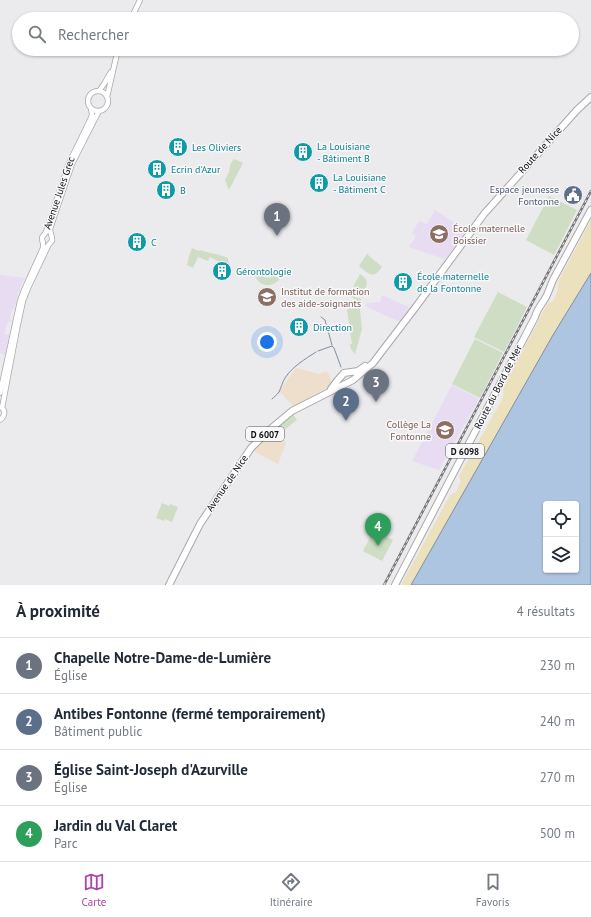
<!DOCTYPE html>
<html lang="fr">
<meta charset="utf-8">
<style>
body{margin:0;font-family:"PT Sans",sans-serif;background:#f6f6f7;color:#1f2937}
.controls{position:absolute;right:12px;bottom:12px;display:grid;overflow:hidden;border-radius:4px;box-shadow:0 1px 3px #0004}
.controls button{width:36px;height:36px;display:grid;place-items:center;padding:0;border:0;border-bottom:1px solid #e0e1e3;background:#fff;color:#1f2937;font:20px sans-serif}
.you{position:absolute;left:267px;top:342px;width:14px;height:14px;margin:-10px;border:3px solid #fff;border-radius:50%;background:#1a73e8;box-shadow:0 0 0 6px #1a73e833}
.badge{display:grid;place-items:center;width:26px;height:26px;border-radius:50%;background:#ab44a8;color:#fff;font-size:13px;font-weight:700}
.pin{position:absolute;translate:-50% -33px;filter:drop-shadow(0 1px 2px #0008)}
.pin::after{content:'';position:absolute;top:21px;width:14px;height:12px;background:inherit;clip-path:polygon(0 0,100% 0,50% 100%)}
.list{margin:0;padding:0;list-style:none}
h2{display:flex;justify-content:space-between;align-items:center;height:52px;margin:0;padding:0 16px;font-size:17px}
h2 small{font-size:13px;font-weight:400;color:#747a83}
.list li{display:grid;grid-template-columns:26px 1fr auto;gap:12px;align-items:center;box-sizing:border-box;height:56px;padding:0 16px;border-top:1px solid #e0e1e3}
.list b{display:block;font-size:15px;white-space:nowrap}
.list p{margin:0;font-size:13px;white-space:nowrap;color:#747a83}
.list em{font-size:13px;font-style:normal;color:#747a83}
.icon{flex:none;width:22px;height:22px;fill:none;stroke:currentColor;stroke-width:2;stroke-linecap:round;stroke-linejoin:round}
.map{position:relative;flex:none;width:591px;height:585px;overflow:hidden}
.search{position:absolute;background:#fff;box-shadow:0 1px 3px #0004;left:12px;right:12px;top:12px;height:44px;display:flex;align-items:center;gap:10px;box-sizing:border-box;padding:0 14px;border-radius:22px;color:#747a83;font-size:15px}
.sheet{height:276px;background:#fff}
nav{display:flex;justify-content:space-around;align-items:center;box-sizing:border-box;height:56px;border-top:1px solid #e0e1e3;background:#fff;font-size:11px;color:#747a83}
nav a{display:grid;justify-items:center;gap:2px}
nav .on{color:#ab44a8}
.map>svg:first-child{display:block}
.commercial{fill:#eddfcc}
.education{fill:#e7dcf1}
.green{fill:#ceddc3}
.sand{fill:#ebe1bc}
.water{fill:#aec5e1;stroke:#7e8ea2;fill-rule:evenodd}
.lines{fill:none;stroke-linecap:round;stroke-linejoin:round}
.stream{stroke:#7e8ea2;stroke-width:1}
.tertiary-casing{stroke:#a8a8aa;stroke-width:6}
.primary-casing{stroke:#a8a8aa;stroke-width:8}
.tertiary{stroke:#fff;stroke-width:4.5}
.primary{stroke:#fff;stroke-width:6}
.rail-casing{stroke:#767678;stroke-width:2.5}
.rail{stroke:#f8f8fa;stroke-width:1;stroke-dasharray:3;stroke-linecap:butt}
.labels{text-anchor:middle;dominant-baseline:central;stroke-width:3;stroke-linejoin:round;paint-order:stroke}
.shield{fill:#f8f8fa;stroke:#545456;stroke-width:1}
.shield-label{font-size:9px;font-weight:bold;fill:#0e0e0f}
.culture-label{font-size:10px;fill:#0d838f;stroke:#f8f8fa;text-anchor:start}
.street-label{font-size:10px;fill:#0e0e0f;stroke:#f8f8fa}
.service-label{font-size:10px;fill:#4e5e75;stroke:#f8f8fa;text-anchor:end}
.education-label{font-size:10px;fill:#785e54;stroke:#f8f8fa;text-anchor:start}
</style>
<div class="map">
<svg width="591" height="585" viewBox="0 0 591 585">
<rect width="100%" height="100%" fill="#ebebed"/>
<path class="commercial" d="M296,368L319,374L327,371L333,384L294,407L279,391Z
M270,432L286,442L278,464L253,451Z"/>
<path class="education" d="M435,210L467,231L445,259L411,248L409,246L414,240L415,235L412,233L419,221L427,224Z
M0,275L25,278L22,283L19,291L17,294L18,296L14,308L12,310L10,317L11,321L8,322L4,334L9,335L5,355L0,353Z
M382,295L411,308L400,322L365,306L367,303L380,302Z
M452,385L479,399L439,470L412,461Z"/>
<path class="green" d="M234,159L243,163L229,190L225,180L229,172L230,165Z
M549,196L577,210L554,255L526,240Z
M192,248L199,251L200,250C208,253 219,254 228,258L229,264L225,265L210,257L208,261L198,257L193,268L187,265L189,256Z
M367,254L382,267C373,280 369,274 359,266Z
M255,268L264,271L265,274L264,277L267,278L268,277L270,278L272,275L279,278V280C268,291 252,283 255,268Z
M360,274C371,281 366,286 362,296L355,294L357,291L353,289L354,288L353,287Z
M498,292L527,307L504,352L474,337Z
M350,295L361,299L360,310L362,329L355,354L351,349L350,344H352L347,310L355,300Z
M475,339L503,353L480,398L452,384Z
M292,413L297,420L277,436L271,432Z
M162,503L169,506L170,504L178,507L172,522L165,519L164,521L156,518Z
M382,515L391,520L383,535L393,540L382,561L363,551Z"/>
<path class="sand" d="M591,220V273L553,335L411,585H401L450,495L456,492L461,481L459,476L503,398V389L547,304L553,301L557,292L559,280Z"/>
<path class="water" d="M591,273V585H411L553,335ZM546,504H576V570H546Z"/>
<g class="lines">
<path class="stream" d="M321,317L325,320L332,345
M318,351L332,346L334,348L341,367
M272,399C274,397 277,395 279,392C281,388 282,383 285,378C292,367 305,359 316,352"/>
<defs>
<path id="tertiary" d="M131,19L140,0
M99,91L104,84L111,72
M88 101a10 10 0 1 1 20 0a10 10 0 1 1-20 0Z
M107,97L118,49
M0,393L20,301L24,290L43,248C44,243 42,242 42,238C42,236 45,234 46,232L69,163L90,120L92,115L91,108
M2,408L17,329L23,301L29,286L49,244L52,241C53,237 50,234 50,229L72,164L99,111
M0,420C5,416 6,411 1,407"/>
<path id="primary" d="M331,389L337,381L344,373L358,371L365,366
M169,585L200,524L251,448L268,431L292,411L353,380L373,363L415,308L484,214L577,110L591,97
M395,585L535,317C537,309 542,304 546,297C549,291 551,284 554,278L591,210"/>
</defs>
<use href="#tertiary" class="tertiary-casing"/>
<use href="#primary" class="primary-casing"/>
<use href="#tertiary" class="tertiary"/>
<use href="#primary" class="primary"/>
<defs>
<path id="rail" d="M384,585L591,191"/>
</defs>
<use href="#rail" class="rail-casing"/>
<use href="#rail" class="rail"/>
</g>
<defs>
<symbol id="building-disc" viewBox="-11 -11 22 22"><circle r="9.5" fill="#0f9aa8" stroke="#f8f8fa"/><path d="M-4-6H4V6H1V3H-1V6H-4ZM-2.5-4.3h1.7v1.8h-1.7ZM.8-4.3h1.7v1.8H.8ZM-2.5-1h1.7V.8h-1.7ZM.8-1h1.7V.8H.8Z" fill="#fff"/></symbol>
<symbol id="civic-disc" viewBox="-11 -11 22 22"><circle r="9.5" fill="#5c6f8a" stroke="#f8f8fa"/><path d="M-.6-6.5H3V-4.5H.6V-3L4-1V1h2V6H-6V1h2V-1L-.6-3ZM-1.2 2.5V6h2.4V2.5Z" fill="#fff"/></symbol>
<symbol id="school-disc" viewBox="-11 -11 22 22"><circle r="9.5" fill="#8d6e63" stroke="#f8f8fa"/><path d="M0-5L7-2L0 1L-7-2ZM-4 1L0 2.5L4 1V4Q0 6-4 4Z" fill="#fff"/></symbol>
<symbol id="university-disc" viewBox="-11 -11 22 22"><circle r="9.5" fill="#8d6e63" stroke="#f8f8fa"/><path d="M0-5L7-2L0 1L-7-2ZM-4 1L0 2.5L4 1V4Q0 6-4 4Z" fill="#fff"/></symbol>
</defs>
<g fill-rule="evenodd">
<use href="#building-disc" x="167" y="136" width="22" height="22"/>
<use href="#building-disc" x="292" y="141" width="22" height="22"/>
<use href="#building-disc" x="146" y="158" width="22" height="22"/>
<use href="#building-disc" x="308" y="172" width="22" height="22"/>
<use href="#building-disc" x="155" y="179" width="22" height="22"/>
<use href="#civic-disc" x="562" y="184" width="22" height="22"/>
<use href="#school-disc" x="428" y="223" width="22" height="22"/>
<use href="#building-disc" x="126" y="231" width="22" height="22"/>
<use href="#building-disc" x="211" y="260" width="22" height="22"/>
<use href="#building-disc" x="392" y="271" width="22" height="22"/>
<use href="#university-disc" x="256" y="286" width="22" height="22"/>
<use href="#building-disc" x="288" y="316" width="22" height="22"/>
<use href="#school-disc" x="434" y="419" width="22" height="22"/>
</g>
<g class="labels">
<g class="shield">
<rect x="246" y="427" width="38" height="14" rx="3"/>
<rect x="446" y="444" width="38" height="14" rx="3"/>
</g>
<g class="shield-label">
<text x="265" y="434">D 6007</text>
<text x="465" y="451">D 6098</text>
</g>
<g class="culture-label">
<text x="317" y="146">La Louisiane<tspan x="317" dy="12">- Bâtiment B</tspan></text>
<text x="192" y="147">Les Oliviers</text>
<text x="171" y="169">Ecrin d'Azur</text>
<text x="333" y="177">La Louisiane<tspan x="333" dy="12">- Bâtiment C</tspan></text>
<text x="180" y="190">B</text>
<text x="151" y="242">C</text>
<text x="236" y="271">Gérontologie</text>
<text x="417" y="276">École maternelle<tspan x="417" dy="12">de la Fontonne</tspan></text>
<text x="313" y="327">Direction</text>
</g>
<g class="street-label">
<text transform="translate(540 150) rotate(-48)">Route de Nice</text>
<text transform="translate(59 193) rotate(-71)">Avenue Jules Grec</text>
<text transform="translate(498 387) rotate(-63)">Route du Bord de Mer</text>
<text transform="translate(227 483) rotate(-56)">Avenue de Nice</text>
</g>
<g class="service-label">
<text x="559" y="189">Espace jeunesse<tspan x="559" dy="12">Fontonne</tspan></text>
</g>
<g class="education-label">
<text x="453" y="228">École maternelle<tspan x="453" dy="12">Boissier</tspan></text>
<text x="281" y="291">Institut de formation<tspan x="281" dy="12">des aide-soignants</tspan></text>
<text x="431" y="424" text-anchor="end">Collège La<tspan x="431" dy="12">Fontonne</tspan></text>
</g>
</g>
</svg>
<div class="controls">
<button><svg class="icon" aria-label="locate" viewBox="0 0 24 24"><circle cx="12" cy="12" r="6"/><path d="M12 2v4M12 18v4M2 12h4M18 12h4"/></svg></button>
<button><svg class="icon" aria-label="layers" viewBox="0 0 24 24"><path d="M12 4l9 5-9 5-9-5zM3 14l9 5 9-5"/></svg></button>
</div>
<div class="you"></div>
<div class="pin badge" style="left:277px;top:236px;background:#6b7280">1</div>
<div class="pin badge" style="left:346px;top:421px;background:#5c6f8a">2</div>
<div class="pin badge" style="left:376px;top:402px;background:#6b7280">3</div>
<div class="pin badge" style="left:378px;top:546px;background:#2e9e5b">4</div>
<div class="search"><svg class="icon" aria-label="search" viewBox="0 0 24 24"><circle cx="10" cy="10" r="6"/><path d="M15 15l6 6"/></svg>Rechercher</div>
</div>
<section class="sheet">
<h2>À proximité<small>4 résultats</small></h2>
<ul class="list">
<li><span class="badge" style="background:#6b7280">1</span><div><b>Chapelle Notre-Dame-de-Lumière</b><p>Église</p></div><em>230 m</em></li>
<li><span class="badge" style="background:#5c6f8a">2</span><div><b>Antibes Fontonne (fermé temporairement)</b><p>Bâtiment public</p></div><em>240 m</em></li>
<li><span class="badge" style="background:#6b7280">3</span><div><b>Église Saint-Joseph d'Azurville</b><p>Église</p></div><em>270 m</em></li>
<li><span class="badge" style="background:#2e9e5b">4</span><div><b>Jardin du Val Claret</b><p>Parc</p></div><em>500 m</em></li>
</ul>
</section>
<nav>
<a class="on"><svg class="icon" aria-label="map" viewBox="0 0 24 24"><path d="M3 6l6-2 6 2 6-2v14l-6 2-6-2-6 2zM9 4v14M15 6v14"/></svg>Carte</a>
<a><svg class="icon" aria-label="directions" viewBox="0 0 24 24"><path d="M12 3l9 9-9 9-9-9zM9 14v-3h6M13 9l2 2-2 2"/></svg>Itinéraire</a>
<a><svg class="icon" aria-label="saved" viewBox="0 0 24 24"><path d="M7 4h10v16l-5-4-5 4z"/></svg>Favoris</a>
</nav>
